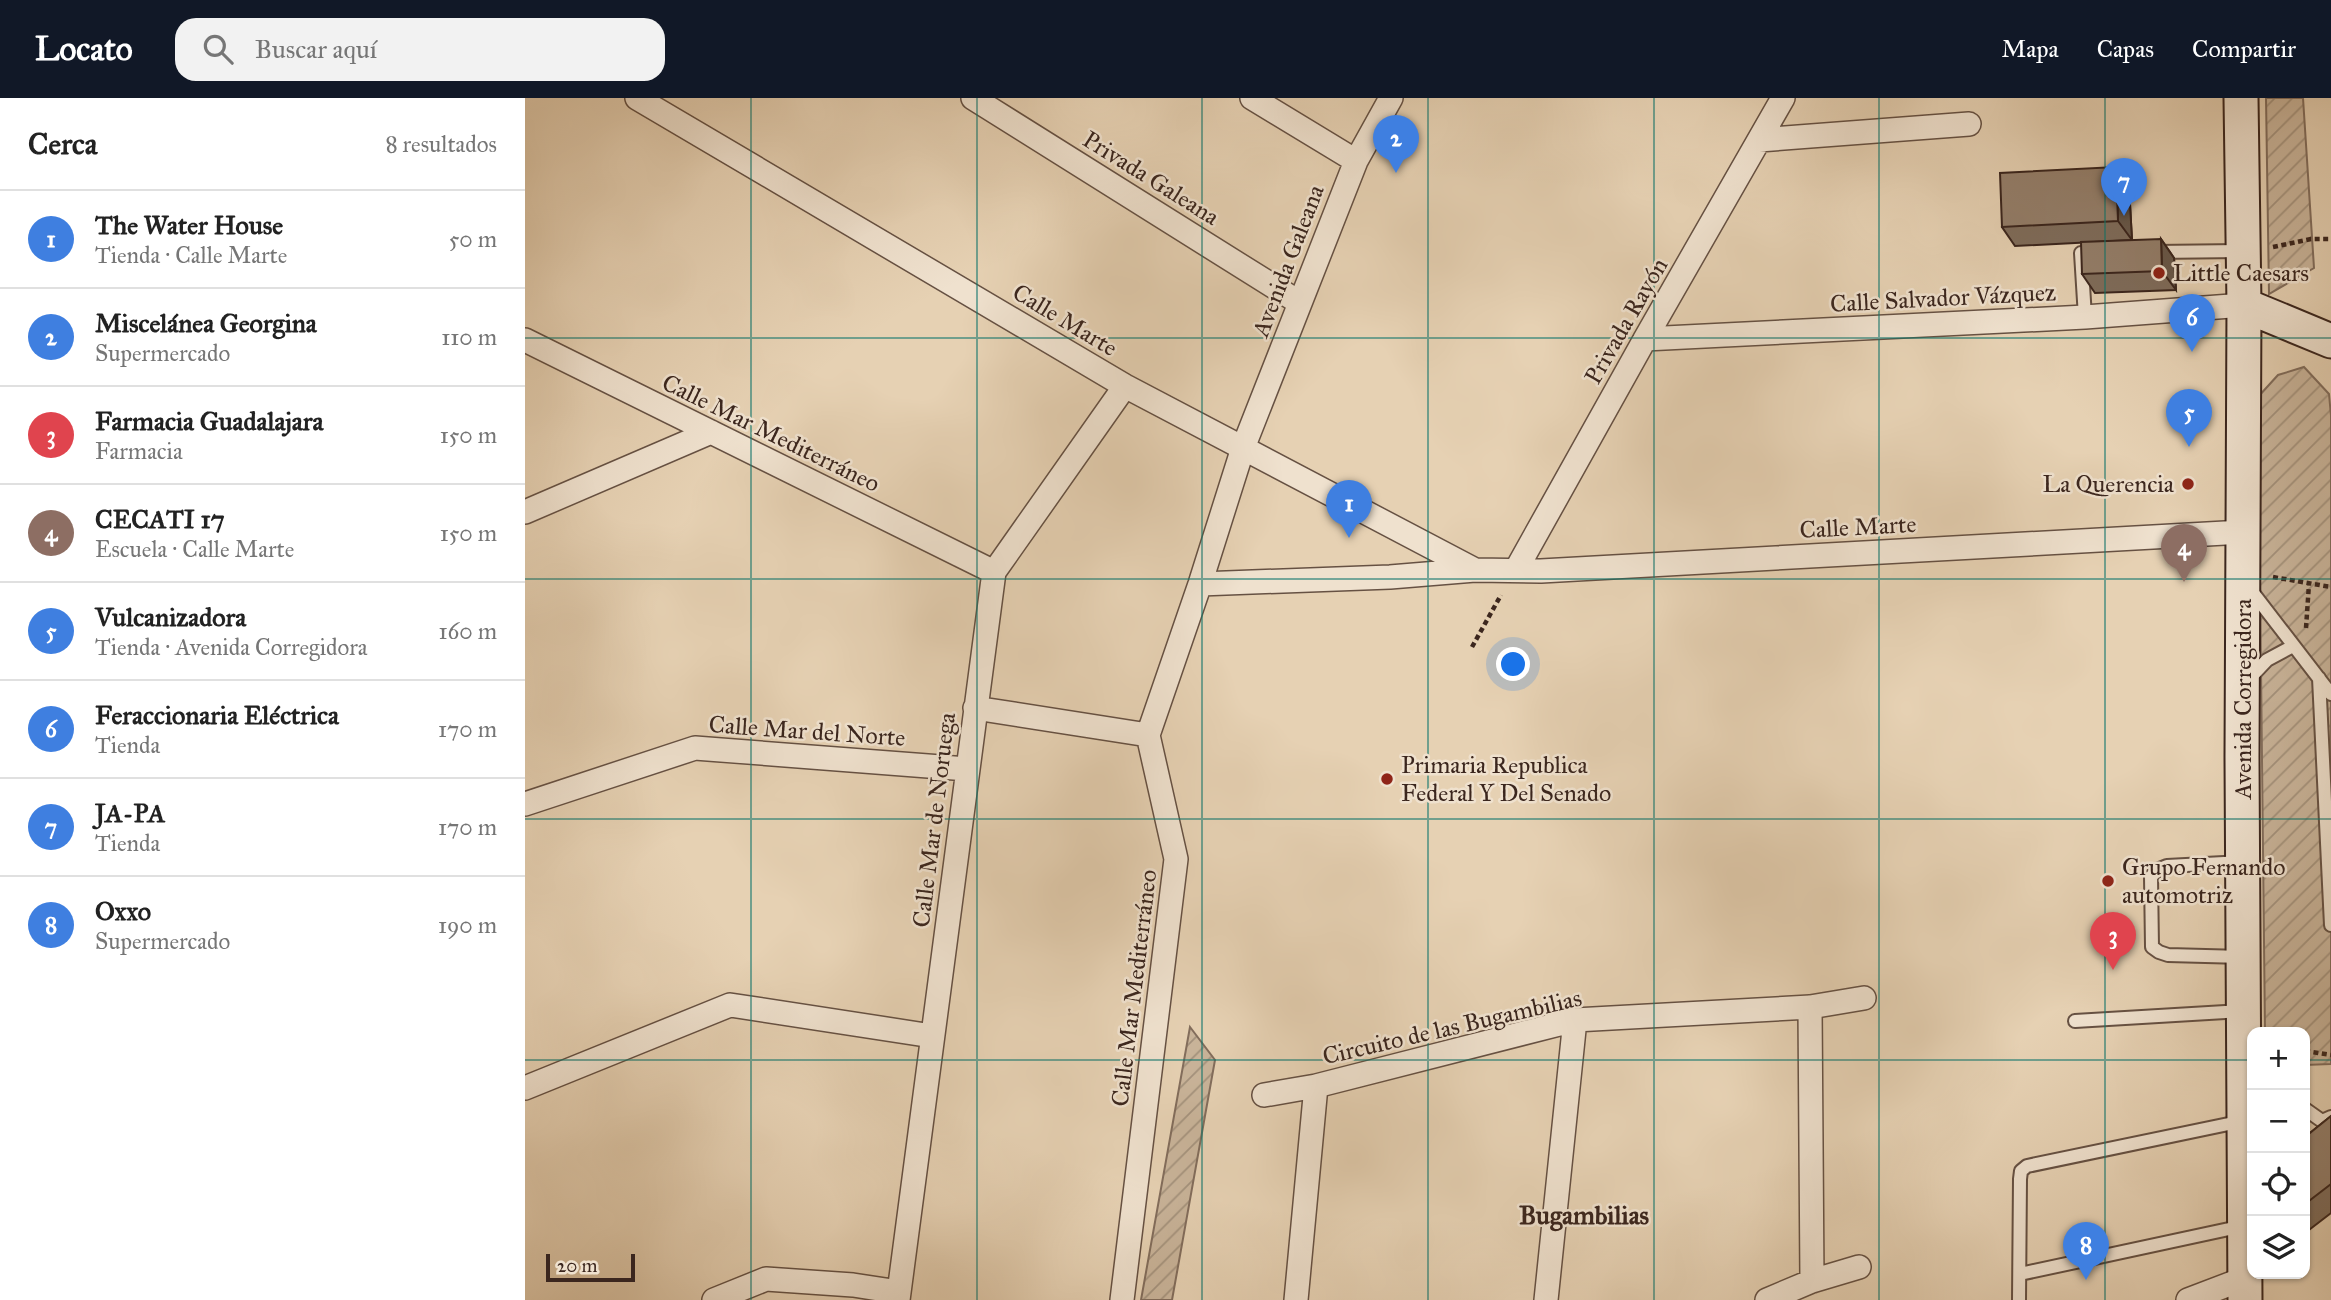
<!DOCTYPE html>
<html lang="es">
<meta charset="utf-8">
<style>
body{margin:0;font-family:"IM FELL Great Primer",serif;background:#f2f2f2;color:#222}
.controls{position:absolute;right:21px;bottom:21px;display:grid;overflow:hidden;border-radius:14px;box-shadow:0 2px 5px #0004}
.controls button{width:63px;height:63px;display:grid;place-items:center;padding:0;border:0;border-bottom:2px solid #e0e0e0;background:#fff;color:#222;font:35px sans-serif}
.scale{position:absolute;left:21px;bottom:18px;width:89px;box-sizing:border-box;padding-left:7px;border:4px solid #3b261e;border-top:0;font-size:19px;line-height:24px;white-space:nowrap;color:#3b261e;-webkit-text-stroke:5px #efe1ce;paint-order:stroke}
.you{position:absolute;left:989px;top:567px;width:24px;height:24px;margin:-18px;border:5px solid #fff;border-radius:50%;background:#1a73e8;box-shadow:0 0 0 10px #1a73e833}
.badge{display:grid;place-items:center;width:46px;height:46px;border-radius:50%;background:#111827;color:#fff;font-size:23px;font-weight:700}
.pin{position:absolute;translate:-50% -58px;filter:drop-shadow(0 2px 4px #0008)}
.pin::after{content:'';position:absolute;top:37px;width:24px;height:21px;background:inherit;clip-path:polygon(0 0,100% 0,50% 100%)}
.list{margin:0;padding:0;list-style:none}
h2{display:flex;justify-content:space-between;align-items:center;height:91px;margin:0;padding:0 28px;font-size:30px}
h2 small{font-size:23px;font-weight:400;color:#767676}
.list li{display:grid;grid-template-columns:46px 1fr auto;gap:21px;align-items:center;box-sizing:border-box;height:98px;padding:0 28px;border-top:2px solid #e0e0e0}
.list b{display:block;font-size:26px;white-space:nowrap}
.list p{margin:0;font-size:23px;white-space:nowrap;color:#767676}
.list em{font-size:23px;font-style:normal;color:#767676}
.icon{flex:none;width:38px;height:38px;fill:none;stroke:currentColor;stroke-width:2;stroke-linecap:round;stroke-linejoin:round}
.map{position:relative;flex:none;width:1806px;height:1202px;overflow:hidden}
header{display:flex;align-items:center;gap:42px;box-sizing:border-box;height:98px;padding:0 35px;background:#111827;color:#fff}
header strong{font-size:33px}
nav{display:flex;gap:38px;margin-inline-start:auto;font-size:24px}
.search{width:490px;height:63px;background:#f2f2f2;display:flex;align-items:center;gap:18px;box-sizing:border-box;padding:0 24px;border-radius:21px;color:#767676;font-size:26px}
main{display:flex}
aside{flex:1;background:#fff}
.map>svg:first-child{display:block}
.garden{fill:url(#garden-furrows);stroke:#826d5c;stroke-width:2}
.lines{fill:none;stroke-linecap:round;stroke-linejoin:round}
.service-casing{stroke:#665143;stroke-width:16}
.minor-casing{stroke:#665143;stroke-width:26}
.secondary-casing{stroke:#3b261e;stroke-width:37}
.path{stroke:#3b261e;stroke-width:4.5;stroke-dasharray:5 3.5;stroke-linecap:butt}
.service{stroke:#efe1ce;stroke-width:12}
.minor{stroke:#efe1ce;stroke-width:23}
.secondary{stroke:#efe1ce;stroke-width:33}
.wall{fill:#7f6d5c;stroke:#3b261e;stroke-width:2}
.shaded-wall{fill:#68594b;stroke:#3b261e;stroke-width:2}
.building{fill:#947f6b;stroke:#3b261e;stroke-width:2}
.grid{fill:none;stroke:#0f766e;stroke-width:2;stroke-opacity:0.55}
.poi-dot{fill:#8f2418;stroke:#efe1ce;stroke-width:2.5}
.labels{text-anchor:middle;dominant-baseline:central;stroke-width:5;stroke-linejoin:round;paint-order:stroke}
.street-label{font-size:24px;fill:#3b261e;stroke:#efe1ce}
.poi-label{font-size:24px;fill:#3b261e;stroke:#efe1ce;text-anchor:start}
.neighbourhood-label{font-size:26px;font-weight:bold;fill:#3b261e;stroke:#efe1ce}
</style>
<header>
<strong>Locato</strong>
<div class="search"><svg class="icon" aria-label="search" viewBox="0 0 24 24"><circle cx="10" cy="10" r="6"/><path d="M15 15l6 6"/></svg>Buscar aquí</div>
<nav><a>Mapa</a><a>Capas</a><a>Compartir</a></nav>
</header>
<main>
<aside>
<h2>Cerca<small>8 resultados</small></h2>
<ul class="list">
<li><span class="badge" style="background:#3f7fe0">1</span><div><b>The Water House</b><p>Tienda · Calle Marte</p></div><em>50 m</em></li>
<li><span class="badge" style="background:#3f7fe0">2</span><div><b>Miscelánea Georgina</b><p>Supermercado</p></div><em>110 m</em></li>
<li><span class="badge" style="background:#e0444e">3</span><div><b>Farmacia Guadalajara</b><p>Farmacia</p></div><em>150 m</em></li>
<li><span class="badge" style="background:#8d6e63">4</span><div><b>CECATI 17</b><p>Escuela · Calle Marte</p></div><em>150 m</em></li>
<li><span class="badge" style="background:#3f7fe0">5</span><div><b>Vulcanizadora</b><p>Tienda · Avenida Corregidora</p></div><em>160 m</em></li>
<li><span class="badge" style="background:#3f7fe0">6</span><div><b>Feraccionaria Eléctrica</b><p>Tienda</p></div><em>170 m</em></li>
<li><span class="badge" style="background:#3f7fe0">7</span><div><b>JA-PA</b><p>Tienda</p></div><em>170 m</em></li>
<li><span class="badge" style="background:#3f7fe0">8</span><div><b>Oxxo</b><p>Supermercado</p></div><em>190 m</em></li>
</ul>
</aside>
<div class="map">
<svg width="1806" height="1202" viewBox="0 0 1806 1202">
<defs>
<pattern id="garden-furrows" width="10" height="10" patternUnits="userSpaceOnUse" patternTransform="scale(1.75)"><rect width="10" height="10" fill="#c9b49a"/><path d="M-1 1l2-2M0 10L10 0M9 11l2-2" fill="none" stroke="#a4927d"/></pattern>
</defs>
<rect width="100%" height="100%" fill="#e6d1b3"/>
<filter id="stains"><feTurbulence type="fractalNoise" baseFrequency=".00286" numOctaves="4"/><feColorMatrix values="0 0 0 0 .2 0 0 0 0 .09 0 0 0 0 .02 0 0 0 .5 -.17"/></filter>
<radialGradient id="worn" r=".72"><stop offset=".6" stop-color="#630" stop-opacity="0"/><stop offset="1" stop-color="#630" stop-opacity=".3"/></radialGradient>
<path class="garden" d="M1741,0H1778L1789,170L1744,196Z
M1779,269L1804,296L1806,318V966L1780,967V934H1740L1733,299L1753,277Z
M665,929L690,962L647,1202H616Z"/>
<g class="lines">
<defs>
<path id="service" d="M1629,154L1716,153
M1560,219L1556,155H1573
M1725,491L1806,596
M1794,580L1806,827
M1724,581L1742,562L1768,548
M1718,859L1643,857L1634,854L1627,849L1626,779L1632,772L1642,768L1718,764
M1550,923L1717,913
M1780,1011L1797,1023L1806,1019
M1495,1176L1718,1128
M1494,1202L1495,1081L1496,1073L1502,1068L1718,1023"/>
<path id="minor" d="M112,0L600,288L950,472
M448,0L775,205
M727,0L831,63
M1234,42L1444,26
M1120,241L1560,219L1719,207
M0,242L469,474
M0,414L186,334
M991,472L1120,241L1258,0
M675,486L865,479L950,472L1016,473L1718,434
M450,610L623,637
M0,706L170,650L442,671
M1285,909L1287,1183
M0,990L205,907L407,938
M739,997L791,988L1050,922L1285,909L1339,900
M189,1202L241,1181L328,1187L374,1194
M373,1202L469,474L600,288
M597,1202L651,761L623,637L675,486L718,350L831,63L866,0
M771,1202L791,988
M1021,1202L1050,922
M1242,1202L1287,1183L1334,1169
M1663,1202L1718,1181"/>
<path id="secondary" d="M1716,0L1719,207L1717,659L1720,1202
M1719,207L1806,243"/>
</defs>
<use href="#service" class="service-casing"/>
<use href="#minor" class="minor-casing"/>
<use href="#secondary" class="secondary-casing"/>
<path class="path" d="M1748,149L1786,141H1806
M1748,479L1806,489
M1781,530L1784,486
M947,549L976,497
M1780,953L1806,957"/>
<use href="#service" class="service"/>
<use href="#minor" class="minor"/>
<use href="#secondary" class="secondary"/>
</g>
<path class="wall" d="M1591,69L1604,88L1607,142L1490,148L1477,129Z
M1636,141L1649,160L1651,192L1570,195L1557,176Z
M1806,1018V1115L1780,1135V1039Z"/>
<path class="shaded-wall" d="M1591,69L1604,88L1607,142L1593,123Z
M1636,141L1649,160L1651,192L1637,173Z"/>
<path class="building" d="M1591,69L1593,123L1477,129L1475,75Z
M1636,141L1637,173L1557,176L1556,144Z
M1806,1018V1086L1780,1106V1039Z"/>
<path class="grid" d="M226,0V1202M452,0V1202M677,0V1202M903,0V1202M1129,0V1202M1354,0V1202M1580,0V1202M0,240H1806M0,481H1806M0,721H1806M0,962H1727M1780,962H1806"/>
<g class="poi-dot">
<circle cx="1634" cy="175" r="7"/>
<circle cx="1663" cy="386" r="7"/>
<circle cx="862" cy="681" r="7"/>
<circle cx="1583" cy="783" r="7"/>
</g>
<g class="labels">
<g class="street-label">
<text transform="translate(626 80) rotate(32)">Privada Galeana</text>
<text transform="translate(763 163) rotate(-69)">Avenida Galeana</text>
<text transform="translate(1418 200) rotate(-3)">Calle Salvador Vázquez</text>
<text transform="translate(540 222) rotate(31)">Calle Marte</text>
<text transform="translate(1101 223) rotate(-60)">Privada Rayón</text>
<text transform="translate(246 335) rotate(26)">Calle Mar Mediterráneo</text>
<text transform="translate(1333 429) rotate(-3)">Calle Marte</text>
<text transform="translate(1718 601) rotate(-90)">Avenida Corregidora</text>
<text transform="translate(282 633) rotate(4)">Calle Mar del Norte</text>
<text transform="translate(409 722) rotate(-83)">Calle Mar de Noruega</text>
<text transform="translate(609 890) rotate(-83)">Calle Mar Mediterráneo</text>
<text transform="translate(927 929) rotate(-13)">Circuito de las Bugambilias</text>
</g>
<g class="poi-label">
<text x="1648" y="175">Little Caesars</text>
<text x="1649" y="386" text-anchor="end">La Querencia</text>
<text x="876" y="667">Primaria Republica<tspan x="876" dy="28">Federal Y Del Senado</tspan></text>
<text x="1597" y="769">Grupo Fernando<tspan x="1597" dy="28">automotriz</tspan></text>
</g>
<g class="neighbourhood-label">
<text x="1059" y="1117">Bugambilias</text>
</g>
</g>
<rect width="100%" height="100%" filter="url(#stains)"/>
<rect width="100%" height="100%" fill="url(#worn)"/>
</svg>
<div class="controls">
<button>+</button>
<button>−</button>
<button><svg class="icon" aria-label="locate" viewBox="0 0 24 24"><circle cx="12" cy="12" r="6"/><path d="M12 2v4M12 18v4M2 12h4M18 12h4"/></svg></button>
<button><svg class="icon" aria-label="layers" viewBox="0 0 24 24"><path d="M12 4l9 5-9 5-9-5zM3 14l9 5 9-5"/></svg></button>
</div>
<div class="scale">20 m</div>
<div class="you"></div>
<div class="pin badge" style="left:824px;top:440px;background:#3f7fe0">1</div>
<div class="pin badge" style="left:871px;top:75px;background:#3f7fe0">2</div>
<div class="pin badge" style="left:1588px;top:872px;background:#e0444e">3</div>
<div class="pin badge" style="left:1659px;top:484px;background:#8d6e63">4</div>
<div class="pin badge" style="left:1664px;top:349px;background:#3f7fe0">5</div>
<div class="pin badge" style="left:1667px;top:254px;background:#3f7fe0">6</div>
<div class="pin badge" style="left:1599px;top:118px;background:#3f7fe0">7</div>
<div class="pin badge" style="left:1561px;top:1182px;background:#3f7fe0">8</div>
</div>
</main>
